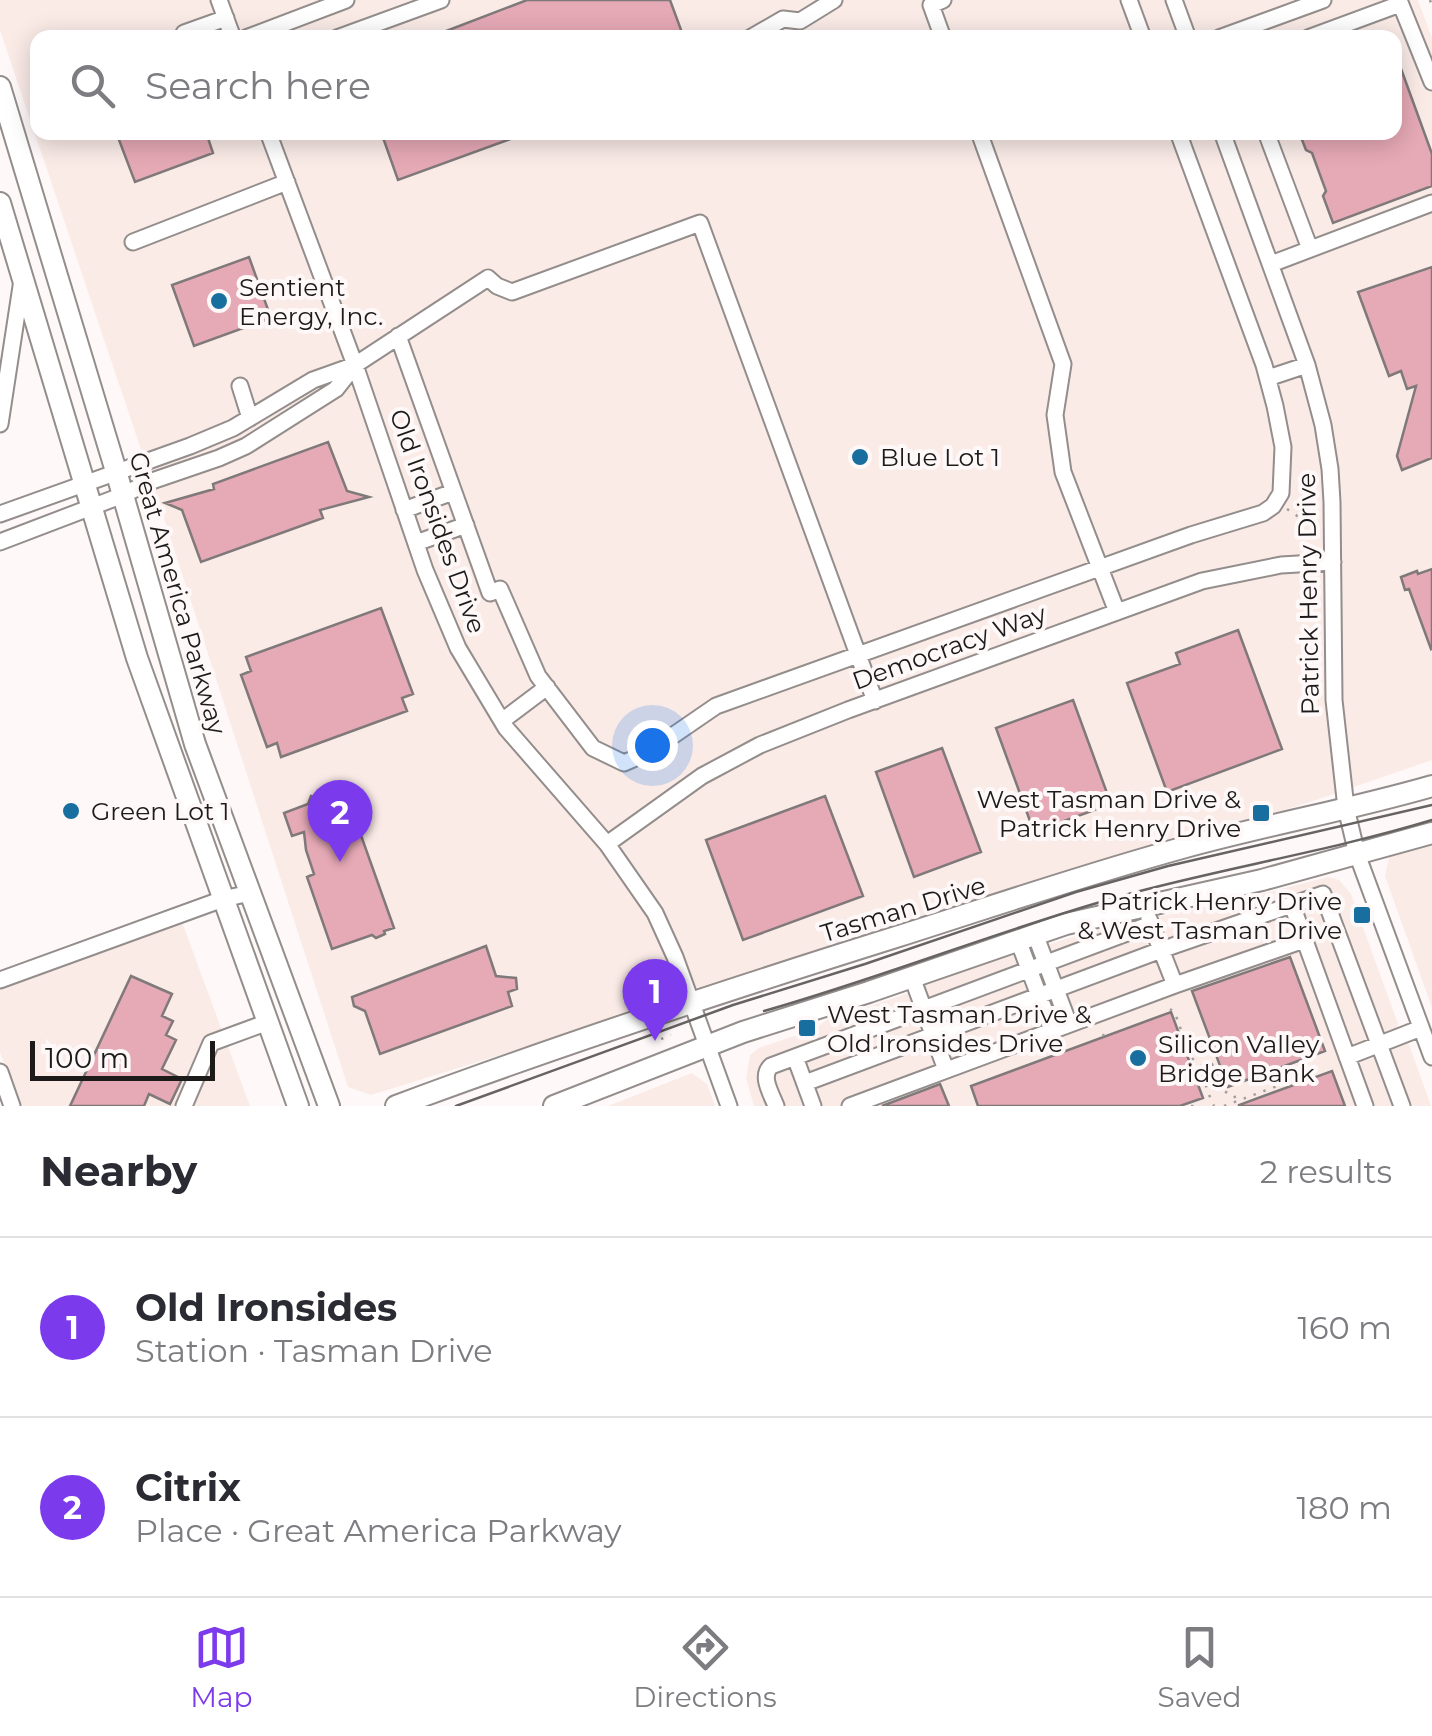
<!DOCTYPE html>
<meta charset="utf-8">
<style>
body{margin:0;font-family:Montserrat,sans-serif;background:#f7f7f7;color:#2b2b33}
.scale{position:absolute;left:30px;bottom:25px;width:185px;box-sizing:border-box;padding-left:10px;border:5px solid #1d1b1a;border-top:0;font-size:28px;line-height:35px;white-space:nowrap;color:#1d1b1a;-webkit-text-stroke:8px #fef9f8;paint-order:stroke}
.you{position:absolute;left:652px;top:745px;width:35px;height:35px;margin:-25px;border:8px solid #fff;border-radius:50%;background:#1a73e8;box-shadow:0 0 0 15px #1a73e833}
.badge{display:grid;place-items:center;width:65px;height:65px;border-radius:50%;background:#7c3aed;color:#fff;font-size:32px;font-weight:700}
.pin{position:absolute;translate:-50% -82px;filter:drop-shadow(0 2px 5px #0008)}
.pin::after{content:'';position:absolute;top:52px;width:35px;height:30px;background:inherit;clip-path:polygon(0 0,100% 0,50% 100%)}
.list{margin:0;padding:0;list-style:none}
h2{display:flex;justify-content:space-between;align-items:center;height:130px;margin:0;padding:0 40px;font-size:42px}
h2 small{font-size:32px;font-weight:400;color:#7c7c81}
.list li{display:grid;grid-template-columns:65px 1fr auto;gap:30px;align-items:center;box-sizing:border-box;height:180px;padding:0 40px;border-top:2px solid #e1e1e2}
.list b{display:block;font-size:38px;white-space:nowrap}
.list p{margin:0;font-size:32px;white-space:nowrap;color:#7c7c81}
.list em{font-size:32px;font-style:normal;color:#7c7c81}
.icon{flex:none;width:55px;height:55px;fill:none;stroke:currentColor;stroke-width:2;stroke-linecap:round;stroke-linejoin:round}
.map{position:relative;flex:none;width:1432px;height:1106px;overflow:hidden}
.search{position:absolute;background:#fff;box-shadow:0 5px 25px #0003;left:30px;right:30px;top:30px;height:110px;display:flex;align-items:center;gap:25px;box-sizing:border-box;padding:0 35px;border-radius:20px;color:#7c7c81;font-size:38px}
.sheet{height:490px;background:#fff}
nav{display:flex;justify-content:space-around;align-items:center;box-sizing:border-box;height:140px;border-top:2px solid #e1e1e2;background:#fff;font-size:28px;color:#7c7c81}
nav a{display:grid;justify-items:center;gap:5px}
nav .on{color:#7c3aed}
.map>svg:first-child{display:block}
.built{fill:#faebe7;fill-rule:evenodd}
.building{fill:#e6a9b6;stroke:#7f797a;stroke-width:2.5}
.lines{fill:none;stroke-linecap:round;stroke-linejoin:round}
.minor-casing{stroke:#938d8b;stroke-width:19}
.major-casing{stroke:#938d8b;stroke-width:24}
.path{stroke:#a29e9d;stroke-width:2.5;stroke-dasharray:2.5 8;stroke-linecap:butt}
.minor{stroke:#fff;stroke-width:15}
.major{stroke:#fff;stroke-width:20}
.tram{stroke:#666362;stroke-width:2.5}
.poi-dot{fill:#186e9f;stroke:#fef9f8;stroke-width:4}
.labels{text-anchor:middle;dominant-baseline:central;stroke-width:8;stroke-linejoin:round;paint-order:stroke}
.poi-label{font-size:25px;fill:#1d1b1a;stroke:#fef9f8;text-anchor:start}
.street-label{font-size:25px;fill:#1d1b1a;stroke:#fef9f8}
</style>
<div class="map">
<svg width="1432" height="1106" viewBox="0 0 1432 1106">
<rect width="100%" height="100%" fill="#fef9f8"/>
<path class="built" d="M0,0H1418L1432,38V760L1322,798L837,951L371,1095L348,1087L162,512L0,30ZM38,38H1394V132H38Z
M1432,846V1008L1385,876L1389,857Z
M1328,877L1339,880L1351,894L1398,1024L1397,1028L1409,1044L1431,1106H754L746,1078L750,1055L759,1048L815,1029L830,1017L865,1008L908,993L931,981L1095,930L1238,900Z
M182,922L250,1106H20L0,1052V989Z
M692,1073L707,1084L715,1106H608Z"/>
<path class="building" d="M527,0H670L684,38H428Z
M1396,55L1432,154V186L1333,223L1323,196L1326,191L1312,153L1306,150L1299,132H1394Z
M116,132H206L213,153L135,182Z
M381,132H524V134L398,180Z
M249,257L271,318L194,346L172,285Z
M1432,267V458L1402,470L1397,456L1416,386L1407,389L1401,371L1389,376L1358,292Z
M328,442L347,491L369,497L320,510L323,518L201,562L182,510L165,503L214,489L213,484Z
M1432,569V648L1431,649L1409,589L1405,590L1401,577L1417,571L1418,574Z
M381,608L413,694L402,698L407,711L281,757L277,743L267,747L241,675L251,671L246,657Z
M1238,630L1282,749L1167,792L1127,683L1180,664L1176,653Z
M1073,700L1111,804L1034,832L996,728Z
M942,748L981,852L914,877L876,772Z
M345,791L351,806L357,808L358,827L394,928L384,931L385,934L376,938L372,935L332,949L307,877L314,874L306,850L304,832L292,836L284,813L308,804L311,796L323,799Z
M825,796L863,896L743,940L706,840Z
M486,946L496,976L516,978L517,989L508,992L512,1006L380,1054L365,1011L354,1006L352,997Z
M1290,957L1325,1051L1228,1087L1192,991Z
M131,976L172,994L162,1016L173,1021L166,1035L176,1040L162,1069L182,1079L170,1104L149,1094L144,1106H70Z
M1171,1012L1203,1098L1180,1106H978L971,1086Z
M1332,1071L1345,1106H1239V1105Z
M940,1084L949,1106H882Z"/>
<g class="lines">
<defs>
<path id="minor" d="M219,0L233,38
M943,0L931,5L943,38
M1129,0L1143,38
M1174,0L1188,38
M1399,0L1432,82
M184,33L226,18
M246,38L346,0
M337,38L441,0
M750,38L783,19L800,21L834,0
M1219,38L1323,0
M1308,38L1400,4
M268,132L355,365L425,570L458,648L506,728L607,844L655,913L675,957L729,1106
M979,132L1063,364L1055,415L1063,472L1117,612
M1222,132L1307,365L1323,425L1330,469L1332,502L1334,700L1346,808L1357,854L1432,1057
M1266,132L1310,249
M133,242L287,182
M1271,264L1432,203
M398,336L490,593L500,589L538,676L593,748L624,763L649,752L716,706L1191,535L1263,513L1273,506L1281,493L1283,447L1275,406L1264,365L1178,132
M1268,378L1307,365
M240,386L250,418
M0,424L22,280
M404,510L453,492
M0,514L190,446L233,428L313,380L355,365L488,278L497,286L512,292L700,223L875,701
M0,542L123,495L149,482L219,458L246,446L336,389L355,365
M416,543L466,525
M502,721L547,687
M607,844L702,776L760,745L848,710L1202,581L1281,565L1333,562
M1292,905L1365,1106
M1149,919L1175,985
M1035,934L1069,1024
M1018,940L1052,1030
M912,977L946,1070
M0,980L223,899L250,893
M795,1057L813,1106
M1347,1057L1421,1028
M0,1072L12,1106
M805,1083L1161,950L1323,894L1402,1106
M184,1106L211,1043L268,1022
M776,1106C771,1093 760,1076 771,1066L1151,924
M850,1106L1175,985L1304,940"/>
<path id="major" d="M0,87L116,471L195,744L329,1106
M0,203L137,658L298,1106
M396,1106C562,1044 730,989 899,936C993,906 1087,874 1182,848C1265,825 1349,810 1432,786
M554,1106L743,1032L869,992L1066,924L1262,880L1432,833"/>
</defs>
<use href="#minor" class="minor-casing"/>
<use href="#major" class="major-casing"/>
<path class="path" d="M1430,0L1432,6
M1287,509L1296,515L1307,528
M1170,1009L1175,1013L1188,1050
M1103,1034L1104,1037
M661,1039L671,1035
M1192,1048L1191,1057L1202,1068L1207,1090L1214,1106
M1202,1068L1212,1064L1223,1091L1234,1095L1236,1100
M1191,1106H1194
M1224,1106L1304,1076"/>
<use href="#minor" class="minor"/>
<use href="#major" class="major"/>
<path class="tram" d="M764,1011C884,977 1000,930 1121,896C1223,868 1330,851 1432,820
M456,1106L733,1005L865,964L1076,892L1168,866L1432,805"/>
</g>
<g class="poi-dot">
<circle cx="219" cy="301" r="10"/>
<circle cx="860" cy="457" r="10"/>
<circle cx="71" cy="811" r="10"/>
<rect x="1251" y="803" width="20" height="20" rx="5"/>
<rect x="1352" y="905" width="20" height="20" rx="5"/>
<rect x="797" y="1018" width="20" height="20" rx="5"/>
<circle cx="1138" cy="1058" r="10"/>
</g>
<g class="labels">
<g class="poi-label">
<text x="239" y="287">Sentient<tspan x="239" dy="29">Energy, Inc.</tspan></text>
<text x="880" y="457">Blue Lot 1</text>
<text x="1241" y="799" text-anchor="end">West Tasman Drive &amp;<tspan x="1241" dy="29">Patrick Henry Drive</tspan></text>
<text x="91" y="811">Green Lot 1</text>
<text x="1342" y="901" text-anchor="end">Patrick Henry Drive<tspan x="1342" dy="29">&amp; West Tasman Drive</tspan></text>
<text x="827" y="1014">West Tasman Drive &amp;<tspan x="827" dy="29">Old Ironsides Drive</tspan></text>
<text x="1158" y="1044">Silicon Valley<tspan x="1158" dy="29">Bridge Bank</tspan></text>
</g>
<g class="street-label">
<text transform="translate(438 521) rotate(70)">Old Ironsides Drive</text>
<text transform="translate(178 593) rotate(74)">Great America Parkway</text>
<text transform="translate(1308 594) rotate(-91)">Patrick Henry Drive</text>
<text transform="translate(949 647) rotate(-20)">Democracy Way</text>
<text transform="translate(903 909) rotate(-17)">Tasman Drive</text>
</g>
</g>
</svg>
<div class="scale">100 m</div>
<div class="you"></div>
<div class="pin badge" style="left:655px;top:1041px">1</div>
<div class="pin badge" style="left:340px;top:862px">2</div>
<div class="search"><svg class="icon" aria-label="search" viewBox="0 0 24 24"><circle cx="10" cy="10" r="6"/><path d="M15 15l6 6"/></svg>Search here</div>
</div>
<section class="sheet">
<h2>Nearby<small>2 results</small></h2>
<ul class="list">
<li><span class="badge">1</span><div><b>Old Ironsides</b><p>Station · Tasman Drive</p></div><em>160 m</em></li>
<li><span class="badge">2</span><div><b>Citrix</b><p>Place · Great America Parkway</p></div><em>180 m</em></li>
</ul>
</section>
<nav>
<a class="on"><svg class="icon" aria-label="map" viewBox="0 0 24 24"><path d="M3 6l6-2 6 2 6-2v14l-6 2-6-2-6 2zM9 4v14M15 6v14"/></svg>Map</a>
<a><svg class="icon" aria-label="directions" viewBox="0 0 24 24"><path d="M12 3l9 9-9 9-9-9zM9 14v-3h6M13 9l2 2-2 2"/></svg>Directions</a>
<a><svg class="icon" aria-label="saved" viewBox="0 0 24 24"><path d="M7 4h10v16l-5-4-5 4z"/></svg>Saved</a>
</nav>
